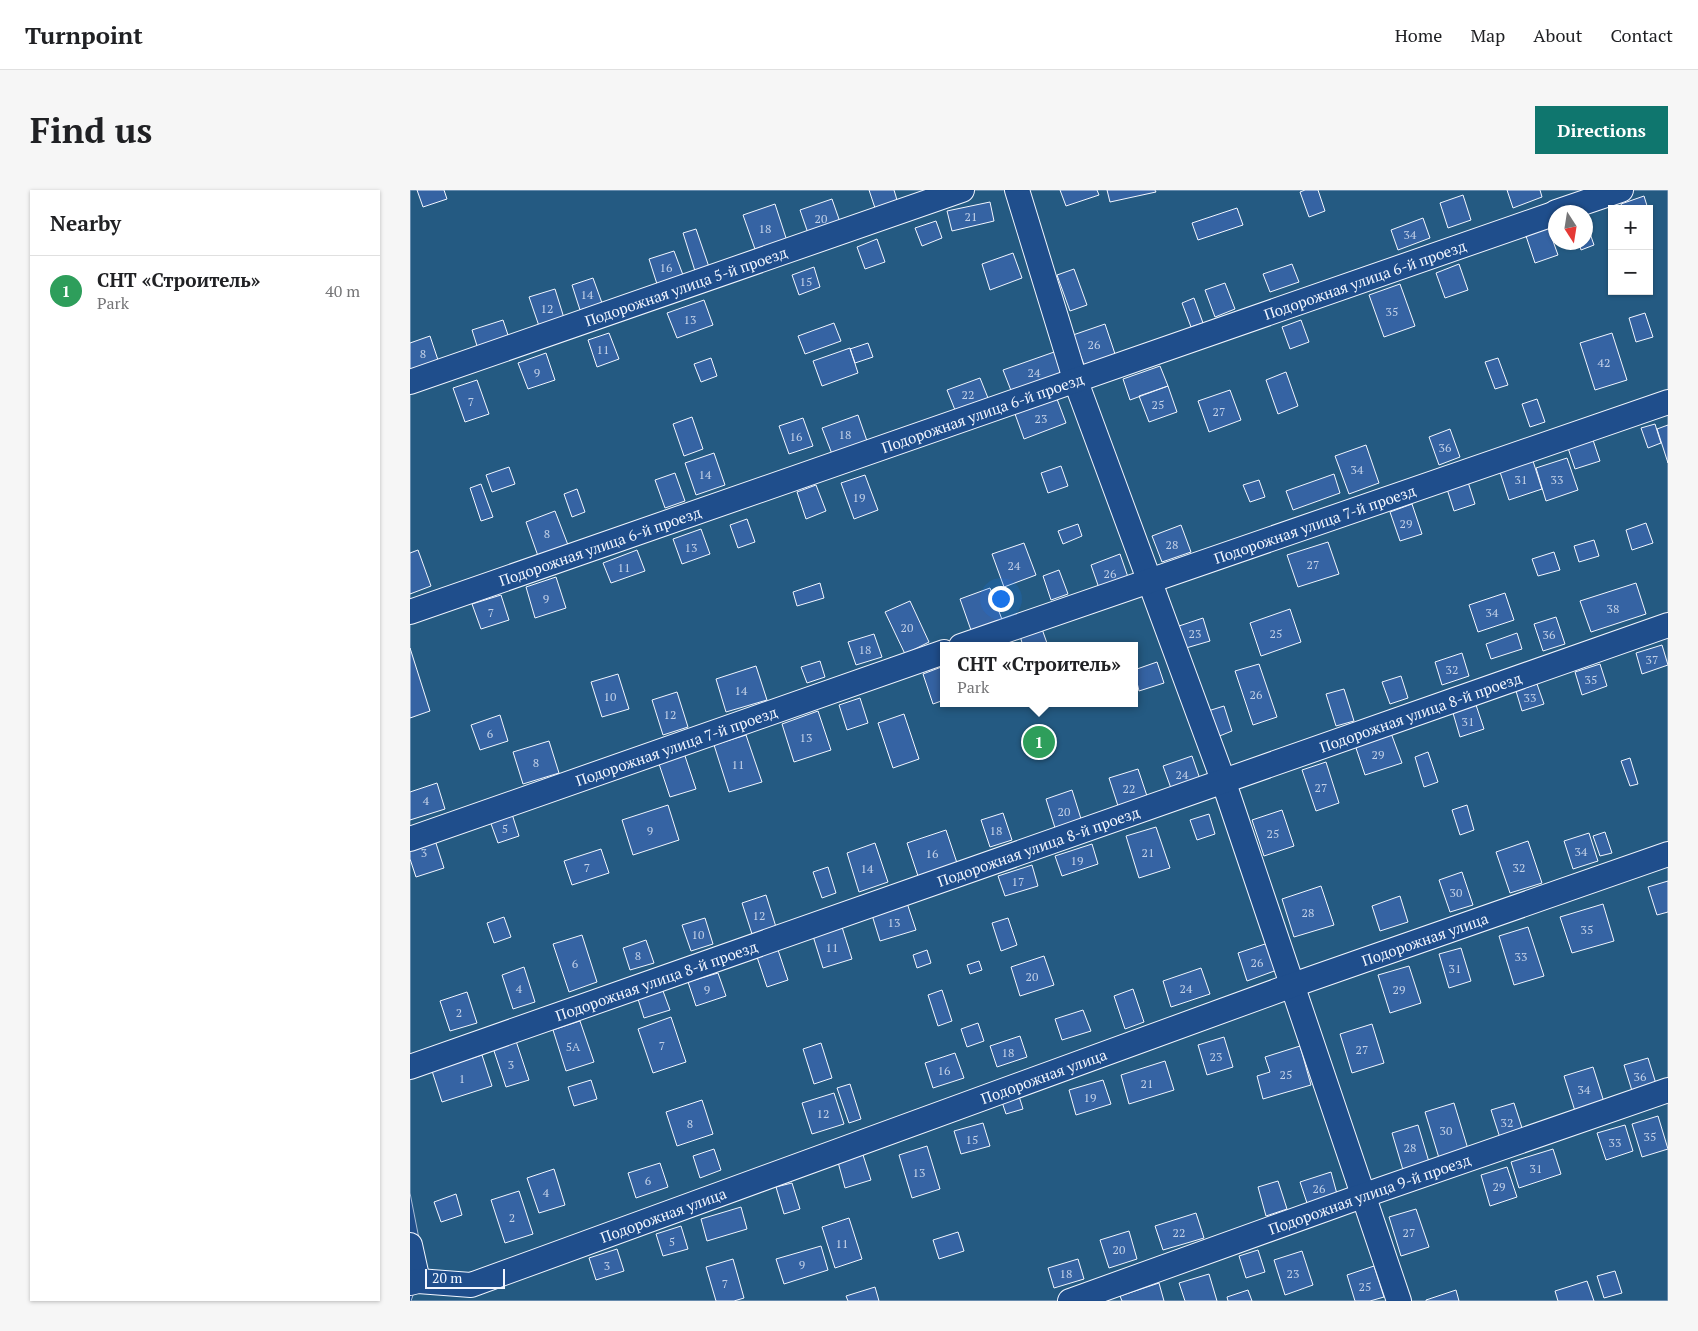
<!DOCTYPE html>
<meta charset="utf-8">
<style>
body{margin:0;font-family:"PT Serif",serif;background:#f6f6f6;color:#202124}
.controls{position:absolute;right:15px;top:15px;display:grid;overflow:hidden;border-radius:0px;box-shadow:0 1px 4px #0004}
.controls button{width:45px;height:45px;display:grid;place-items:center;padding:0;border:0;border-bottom:1px solid #e0e0e0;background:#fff;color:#202124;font:25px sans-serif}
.compass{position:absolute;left:1138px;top:15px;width:45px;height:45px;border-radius:50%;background:#fff;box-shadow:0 1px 4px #0004;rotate:168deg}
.scale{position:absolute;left:15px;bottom:12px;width:80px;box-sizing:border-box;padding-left:5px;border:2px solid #f2f6ff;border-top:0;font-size:14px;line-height:18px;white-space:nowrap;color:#f2f6ff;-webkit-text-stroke:4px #1f4e8c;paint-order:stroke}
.you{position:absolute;left:590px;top:408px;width:18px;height:18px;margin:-12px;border:4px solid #fff;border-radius:50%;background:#1a73e8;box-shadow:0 0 0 8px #1a73e833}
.badge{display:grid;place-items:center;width:32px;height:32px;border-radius:50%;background:#0f766e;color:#fff;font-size:16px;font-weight:700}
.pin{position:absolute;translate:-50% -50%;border:2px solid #fff;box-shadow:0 1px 5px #0006}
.popup{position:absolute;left:530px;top:452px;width:198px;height:65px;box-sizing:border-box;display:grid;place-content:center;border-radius:0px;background:#fff;filter:drop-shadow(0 1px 4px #0005);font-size:16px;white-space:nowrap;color:#757577}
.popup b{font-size:19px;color:#202124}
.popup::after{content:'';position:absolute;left:50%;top:100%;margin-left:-10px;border:10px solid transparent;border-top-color:#fff}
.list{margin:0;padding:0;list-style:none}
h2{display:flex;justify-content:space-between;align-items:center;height:65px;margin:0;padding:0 20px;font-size:21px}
h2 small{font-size:16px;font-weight:400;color:#757577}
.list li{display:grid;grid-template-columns:32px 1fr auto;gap:15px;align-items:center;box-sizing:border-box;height:70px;padding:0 20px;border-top:1px solid #e0e0e0}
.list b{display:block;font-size:19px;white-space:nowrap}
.list p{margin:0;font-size:16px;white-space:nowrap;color:#757577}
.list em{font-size:16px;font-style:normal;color:#757577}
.map{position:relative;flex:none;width:1258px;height:1111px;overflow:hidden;border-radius:0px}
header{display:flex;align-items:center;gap:30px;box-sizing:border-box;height:70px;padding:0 25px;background:#fff;border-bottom:1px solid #e0e0e0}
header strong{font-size:24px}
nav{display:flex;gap:28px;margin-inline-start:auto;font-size:18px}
.intro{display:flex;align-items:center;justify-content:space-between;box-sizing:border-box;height:120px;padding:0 30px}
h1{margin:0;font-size:35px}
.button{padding:12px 22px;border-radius:0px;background:#0f766e;color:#fff;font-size:18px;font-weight:700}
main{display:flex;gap:30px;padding:0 30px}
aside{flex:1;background:#fff;border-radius:0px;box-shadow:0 1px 4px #0004}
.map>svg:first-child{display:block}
.green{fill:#245a82;stroke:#a8bbd7;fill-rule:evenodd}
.building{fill:#3563a3;stroke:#f2f6ff}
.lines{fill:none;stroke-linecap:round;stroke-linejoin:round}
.street-casing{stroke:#f2f6ff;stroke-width:26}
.street{stroke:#1f4e8c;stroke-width:24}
.labels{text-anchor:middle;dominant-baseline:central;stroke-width:4;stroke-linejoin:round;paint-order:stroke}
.number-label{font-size:12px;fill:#c3d1e8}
.street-label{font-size:15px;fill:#f2f6ff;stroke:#1f4e8c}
</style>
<header>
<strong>Turnpoint</strong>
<nav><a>Home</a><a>Map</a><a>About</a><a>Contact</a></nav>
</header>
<div class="intro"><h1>Find us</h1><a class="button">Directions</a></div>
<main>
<aside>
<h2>Nearby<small></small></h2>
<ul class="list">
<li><span class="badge" style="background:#2e9e5b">1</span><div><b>СНТ «Строитель»</b><p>Park</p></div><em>40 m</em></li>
</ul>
</aside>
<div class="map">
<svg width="1258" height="1111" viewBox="0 0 1258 1111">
<rect width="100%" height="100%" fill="#1f4e8c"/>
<path class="green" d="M0,0H1258V1111H1L14,1074L0,1003ZM1202,19H1239V101H1202ZM1146,22H1176V52H1146ZM534,456H724V513H534Z"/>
<path class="building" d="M7,0H34L37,9L13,17Z
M459,0H484L487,10L465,18Z
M650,0H687L689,5L656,16Z
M697,0H745L746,2L700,12Z
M895,0H908L915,21L899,27L890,2Z
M1097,0H1130L1132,7L1103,18Z
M1053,5L1061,30L1038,38L1030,13Z
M1234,6L1238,19H1213L1211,14Z
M422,9L431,35L399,46L390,20Z
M580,12L584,31L542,41L537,21Z
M365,14L377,51L346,62L333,25Z
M827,18L833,35L788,50L782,33Z
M1013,28L1020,48L988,60L981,40Z
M526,31L532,48L512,56L505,38Z
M1176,32L1184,55L1171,60L1169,52H1176Z
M1138,37L1148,65L1125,73L1116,46Z
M286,39L299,77L285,81L273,43Z
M467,49L475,72L455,79L447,57Z
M264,61L273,85L247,94L239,69Z
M603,63L612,88L580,100L572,74Z
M882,74L889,92L860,102L853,84Z
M1049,74L1058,100L1035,108L1026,83Z
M404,77L410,97L389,105L382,85Z
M664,79L677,115L660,121L647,85Z
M183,88L192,113L170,120L162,95Z
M815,93L825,119L805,127L795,100Z
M990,94L1005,136L974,147L959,105Z
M145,99L154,128L129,136L119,107Z
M784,108L793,133L781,137L772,113Z
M294,110L303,135L267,148L257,123Z
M1235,123L1243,147L1226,152L1219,128Z
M93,130L99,148L68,159L62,140Z
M891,130L899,152L880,159L872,137Z
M424,133L431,151L395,164L388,146Z
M695,134L705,164L674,175L663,145Z
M199,143L209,169L187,177L178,150Z
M1202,143L1217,190L1185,200L1170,153Z
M20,146L29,173L0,182V153Z
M458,153L463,167L445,173L440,159Z
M440,158L448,183L412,196L403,171Z
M647,161L656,184L602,203L593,180Z
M136,163L145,190L118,199L108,173Z
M301,168L307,186L291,192L284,174Z
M1088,168L1098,195L1085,199L1075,172Z
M750,176L758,196L720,210L713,189Z
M876,182L888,216L868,224L856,190Z
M570,188L578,208L545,220L537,200Z
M67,190L79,224L55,232L43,198Z
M758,196L767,222L739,232L729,206Z
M820,200L831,230L799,242L788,211Z
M647,209L656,233L614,249L605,224Z
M1127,209L1135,232L1120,237L1112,214Z
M448,225L457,251L422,264L412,238Z
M282,227L293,259L274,266L263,234Z
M393,228L403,256L379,264L369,236Z
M1245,234L1251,253L1238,258L1231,238Z
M1258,235V273L1247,239Z
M1040,239L1050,267L1029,275L1019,247Z
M1182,247L1190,271L1165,279L1157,255Z
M956,255L969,293L939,304L925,266Z
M304,263L315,295L286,305L275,273Z
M1122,268L1132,299L1099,310L1089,279Z
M1157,268L1168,300L1136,311L1126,278Z
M651,276L658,296L638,303L631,283Z
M99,277L105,294L82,302L76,285Z
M265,283L275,311L255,318L245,290Z
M924,284L930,303L883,320L876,301Z
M455,285L468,320L444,329L431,293Z
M849,290L855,307L840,312L833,295Z
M1058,292L1065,314L1044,321L1037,299Z
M71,294L83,327L71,331L60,298Z
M406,295L416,321L396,329L387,302Z
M167,299L175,322L162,327L154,304Z
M1002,314L1012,344L990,351L980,322Z
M145,321L158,355L128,366L116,332Z
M337,329L345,352L328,358L320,335Z
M1236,333L1243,353L1222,360L1216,340Z
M668,334L672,346L653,354L648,341Z
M771,335L781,362L752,372L742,346Z
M291,339L300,364L272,374L263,349Z
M1184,350L1189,366L1169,372L1164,356Z
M918,352L929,384L888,397L877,365Z
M614,353L626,385L594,397L582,364Z
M8,360L21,396L0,404V363Z
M227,360L235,381L201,393L193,373Z
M1144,362L1150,380L1128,386L1122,369Z
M710,364L719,390L690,401L681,375Z
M649,380L658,404L641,410L633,386Z
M146,387L156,418L125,428L116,397Z
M410,393L414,408L387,416L383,402Z
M1226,393L1236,424L1181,442L1170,411Z
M580,398L593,432L562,443L550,409Z
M1095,403L1104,430L1068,442L1059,415Z
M91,405L99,430L71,439L62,414Z
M500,411L519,452L495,464L475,422Z
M880,419L891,452L851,466L840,433Z
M1146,427L1155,454L1133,461L1124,434Z
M793,428L800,451L776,458L769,436Z
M632,439L638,456H613L610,446Z
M1107,443L1112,459L1081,469L1076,454Z
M464,444L472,467L446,475L438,452Z
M1252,455L1258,475L1232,484L1226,463Z
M0,458L20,521L0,528Z
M1052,463L1059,486L1032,495L1025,472Z
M410,471L415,487L397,493L391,477Z
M747,472L754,493L729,501L724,480Z
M849,474L867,527L843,535L825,481Z
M1190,474L1197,496L1172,505L1165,482Z
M346,476L357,510L316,522L306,489Z
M534,476V510L523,514L513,484Z
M208,484L219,519L192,527L181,492Z
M991,486L998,508L980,514L972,492Z
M1127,494L1134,514L1112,521L1106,501Z
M934,499L944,531L926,536L916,504Z
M267,502L278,537L253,545L242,510Z
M450,508L458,533L437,540L429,515Z
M1066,515L1074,539L1050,547L1043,523Z
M814,516L822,541L807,547L798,521Z
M408,521L421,560L384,572L372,534Z
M494,524L509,569L483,578L468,533Z
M90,525L98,551L70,560L61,535Z
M981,543L992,573L955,585L945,555Z
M336,545L352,592L319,602L304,555Z
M139,551L149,583L113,594L103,562Z
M1018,562L1028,592L1014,597L1005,567Z
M274,563L286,599L260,607L248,571Z
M782,566L791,592L762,601L753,576Z
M1220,568L1228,594L1220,596L1211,571Z
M916,572L929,613L906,621L892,580Z
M728,579L738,609L709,619L699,588Z
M27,593L35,619L0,630V602Z
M662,600L672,632L646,641L636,609Z
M258,615L269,650L223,665L212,630Z
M1057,615L1064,640L1050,645L1042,620Z
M872,620L884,656L854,666L842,630Z
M593,623L602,650L580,657L571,630Z
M102,624L109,646L88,653L80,631Z
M799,624L805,644L787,650L780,630Z
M746,637L760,678L729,688L716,646Z
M536,640L547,673L508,686L497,653Z
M1195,642L1202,663L1190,666L1183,646Z
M1179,643L1188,671L1163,679L1154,651Z
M24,647L34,678L6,687L0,669V655Z
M1118,651L1132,693L1100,703L1086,662Z
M465,653L478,692L449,702L437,663Z
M682,654L688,674L652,686L645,666Z
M191,659L199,683L162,695L154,671Z
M622,675L628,696L595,706L588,686Z
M418,677L426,703L412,708L403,682Z
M1052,682L1063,715L1040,722L1029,690Z
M1258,691V722L1247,725L1238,697Z
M911,696L924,735L884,747L872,709Z
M356,705L366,737L342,744L332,713Z
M990,706L998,732L970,741L962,716Z
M497,713L506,740L470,751L462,725Z
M1193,714L1204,751L1162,763L1150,727Z
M94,727L101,747L84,753L77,733Z
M295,728L303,754L281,761L272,735Z
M598,728L607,755L591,761L582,733Z
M432,737L442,769L413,778L403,746Z
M1118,737L1134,786L1104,795L1089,746Z
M172,745L187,792L159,802L143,754Z
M236,750L244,773L220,780L213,758Z
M858,753L867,780L837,791L828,763Z
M1051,758L1061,791L1039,798L1029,764Z
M368,760L378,790L357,797L347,767Z
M517,760L521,773L507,778L503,765Z
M634,766L644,795L610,806L601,777Z
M569,771L572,780L560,784L557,775Z
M999,776L1011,813L980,823L968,785Z
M114,777L125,812L103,819L92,785Z
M791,778L800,804L761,817L753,791Z
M308,783L316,806L286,816L278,792Z
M723,799L734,832L715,839L704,806Z
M532,800L542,831L528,836L518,805Z
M253,801L260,820L234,828L228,809Z
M57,802L67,833L40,841L30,811Z
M673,820L681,841L652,850L645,829Z
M261,827L276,872L243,883L228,839Z
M170,831L184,872L156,881L143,840Z
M568,833L574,851L557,857L551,839Z
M962,834L974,873L942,883L930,844Z
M610,846L617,867L587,877L580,856Z
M814,847L823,877L797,885L788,855Z
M106,851L119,890L96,897L83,858Z
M411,853L422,888L404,894L393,859Z
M890,856L901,895L853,909L847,886L860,882L855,867Z
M545,863L554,888L523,898L515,873Z
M72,865L82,896L32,912L22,881Z
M1238,868L1247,897L1223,904L1214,875Z
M755,871L764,900L719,914L711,885Z
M1183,877L1194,912L1165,921L1154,886Z
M181,890L187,909L164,916L158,897Z
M693,890L701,914L666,925L659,900Z
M440,894L451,929L439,933L427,898Z
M424,903L434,934L402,944L392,913Z
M608,903L613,919L596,924L591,909Z
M292,910L303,944L267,956L256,922Z
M1044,913L1058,959L1029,968L1015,922Z
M1104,913L1114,944L1091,951L1081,920Z
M1248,926L1258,959L1232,967L1222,934Z
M573,933L580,956L551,964L544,941Z
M1008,935L1019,972L993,980L982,943Z
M1215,935L1223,961L1196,970L1187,943Z
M517,956L530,999L502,1008L489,965Z
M304,959L311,980L290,988L283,966Z
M1143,959L1151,984L1109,998L1101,972Z
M453,965L461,990L435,998L428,972Z
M250,973L258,997L226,1008L218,983Z
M1097,977L1107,1007L1080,1016L1071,985Z
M144,979L155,1015L129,1023L117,988Z
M921,982L927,1004L897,1013L890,992Z
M868,991L877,1019L856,1026L848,997Z
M382,993L390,1019L374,1024L366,997Z
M109,1001L123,1044L95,1053L81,1010Z
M46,1004L52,1025L31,1032L24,1012Z
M331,1017L337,1039L297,1051L291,1029Z
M1006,1019L1019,1057L991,1066L979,1027Z
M786,1023L794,1048L753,1060L745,1036Z
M439,1028L452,1069L425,1078L412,1037Z
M271,1036L278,1059L253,1066L246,1044Z
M719,1041L727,1069L699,1078L690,1050Z
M548,1042L554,1061L529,1069L523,1050Z
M411,1056L418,1080L374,1094L366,1069Z
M207,1059L214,1081L186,1090L179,1068Z
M848,1060L855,1082L836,1088L829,1066Z
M892,1061L903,1095L875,1105L864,1070Z
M323,1069L334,1108L324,1111H306L296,1077Z
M668,1069L674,1089L644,1098L638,1078Z
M964,1076L974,1107L960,1111H945L937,1085Z
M1205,1081L1212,1103L1194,1108L1187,1086Z
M799,1084L807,1111H775L769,1093Z
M1177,1091L1184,1111H1148L1145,1101Z
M749,1093L754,1111H712L710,1106Z
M465,1097L469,1111H438L436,1106Z
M838,1100L842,1111H818L817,1107Z
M1046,1100L1049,1111H1016V1110Z"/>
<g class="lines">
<defs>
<g id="street">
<path d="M607,0L665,189L813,590L989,1111"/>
<path d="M1146,22L1211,0"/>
<path id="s1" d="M0,192L552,0"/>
<path id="s2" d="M0,422L1146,23"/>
<path id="s3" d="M551,456L1258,212"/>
<path id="s4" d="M0,649L534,462"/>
<path id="s5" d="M0,877L1258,435"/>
<path d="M0,1055L8,1091"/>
<path id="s6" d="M0,1093L8,1091L61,1095L883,795L1258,664"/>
<path id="s7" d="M660,1111L952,1006L1258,900"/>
</g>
</defs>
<use href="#street" class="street-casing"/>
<use href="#street" class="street"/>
</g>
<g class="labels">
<g class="number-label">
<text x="561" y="26">21</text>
<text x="411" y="28">20</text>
<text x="355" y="38">18</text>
<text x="1000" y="44">34</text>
<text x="256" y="77">16</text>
<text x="396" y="91">15</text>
<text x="177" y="104">14</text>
<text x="137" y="118">12</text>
<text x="982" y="121">35</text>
<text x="280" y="129">13</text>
<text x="684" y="154">26</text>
<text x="193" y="159">11</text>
<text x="13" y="163">8</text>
<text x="1194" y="172">42</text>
<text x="127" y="182">9</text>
<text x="624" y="182">24</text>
<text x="558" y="204">22</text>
<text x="61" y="211">7</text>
<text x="748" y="214">25</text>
<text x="809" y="221">27</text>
<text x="631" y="228">23</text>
<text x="435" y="244">18</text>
<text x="386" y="246">16</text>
<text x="1035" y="257">36</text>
<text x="947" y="279">34</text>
<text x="295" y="284">14</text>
<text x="1111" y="289">31</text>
<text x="1147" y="289">33</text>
<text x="449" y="307">19</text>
<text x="996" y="333">29</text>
<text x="137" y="343">8</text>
<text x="762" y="354">28</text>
<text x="281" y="357">13</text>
<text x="903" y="374">27</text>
<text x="604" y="375">24</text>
<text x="214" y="377">11</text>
<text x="700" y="383">26</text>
<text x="136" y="408">9</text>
<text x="1203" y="418">38</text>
<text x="81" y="422">7</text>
<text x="1082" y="422">34</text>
<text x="497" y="437">20</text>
<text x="785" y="443">23</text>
<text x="866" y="443">25</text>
<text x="1139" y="444">36</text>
<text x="455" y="459">18</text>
<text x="1242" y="469">37</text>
<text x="1042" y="479">32</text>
<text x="1181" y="489">35</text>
<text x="331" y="500">14</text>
<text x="846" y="504">26</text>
<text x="200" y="506">10</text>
<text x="1120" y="507">33</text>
<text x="260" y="524">12</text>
<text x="1058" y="531">31</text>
<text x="80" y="543">6</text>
<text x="396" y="547">13</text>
<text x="968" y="564">29</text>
<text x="126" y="572">8</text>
<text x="328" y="574">11</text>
<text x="772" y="584">24</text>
<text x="911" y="597">27</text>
<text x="719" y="598">22</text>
<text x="16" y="610">4</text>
<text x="654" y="621">20</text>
<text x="95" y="638">5</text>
<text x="240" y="640">9</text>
<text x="586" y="640">18</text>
<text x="863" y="643">25</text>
<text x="1171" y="661">34</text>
<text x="14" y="662">3</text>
<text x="738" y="662">21</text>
<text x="522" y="663">16</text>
<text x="667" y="670">19</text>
<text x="177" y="677">7</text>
<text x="1109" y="677">32</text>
<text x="457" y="678">14</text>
<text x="608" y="691">17</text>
<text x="1046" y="702">30</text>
<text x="898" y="722">28</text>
<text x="349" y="725">12</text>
<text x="484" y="732">13</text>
<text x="1177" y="739">35</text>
<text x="288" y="744">10</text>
<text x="422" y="757">11</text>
<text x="228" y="765">8</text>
<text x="1111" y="766">33</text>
<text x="847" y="772">26</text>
<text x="165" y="773">6</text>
<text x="1045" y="778">31</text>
<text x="622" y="786">20</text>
<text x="109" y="798">4</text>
<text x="776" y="798">24</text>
<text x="297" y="799">9</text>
<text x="989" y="799">29</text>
<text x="49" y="822">2</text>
<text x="252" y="855">7</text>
<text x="163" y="856">5А</text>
<text x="952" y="859">27</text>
<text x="598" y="862">18</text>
<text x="806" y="866">23</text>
<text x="101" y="874">3</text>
<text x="534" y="880">16</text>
<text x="876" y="884">25</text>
<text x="1230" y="886">36</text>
<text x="52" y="888">1</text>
<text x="737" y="893">21</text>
<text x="1174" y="899">34</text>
<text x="680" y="907">19</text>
<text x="413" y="923">12</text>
<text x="1097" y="932">32</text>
<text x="280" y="933">8</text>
<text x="1036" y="940">30</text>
<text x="1240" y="946">35</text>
<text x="562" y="949">15</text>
<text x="1205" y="952">33</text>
<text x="1000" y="957">28</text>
<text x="1126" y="978">31</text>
<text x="509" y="982">13</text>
<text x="238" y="990">6</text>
<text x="1089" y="996">29</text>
<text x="909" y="998">26</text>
<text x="136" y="1002">4</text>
<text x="102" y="1027">2</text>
<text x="769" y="1042">22</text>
<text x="999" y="1042">27</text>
<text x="262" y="1051">5</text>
<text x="432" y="1053">11</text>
<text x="709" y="1059">20</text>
<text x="392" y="1074">9</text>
<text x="197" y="1075">3</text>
<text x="656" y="1083">18</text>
<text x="883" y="1083">23</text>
<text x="315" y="1093">7</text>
<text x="955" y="1096">25</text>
</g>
<g class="street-label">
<text stroke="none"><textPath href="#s2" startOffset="1011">Подорожная улица 6-й проезд</textPath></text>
<text stroke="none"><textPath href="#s1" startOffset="292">Подорожная улица 5-й проезд</textPath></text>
<text stroke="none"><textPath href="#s2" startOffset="606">Подорожная улица 6-й проезд</textPath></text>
<text stroke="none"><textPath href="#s3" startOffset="374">Подорожная улица 7-й проезд</textPath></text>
<text stroke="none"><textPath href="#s2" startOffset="201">Подорожная улица 6-й проезд</textPath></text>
<text stroke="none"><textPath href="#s5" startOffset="1071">Подорожная улица 8-й проезд</textPath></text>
<text stroke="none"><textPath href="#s4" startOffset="282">Подорожная улица 7-й проезд</textPath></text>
<text stroke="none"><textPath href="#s5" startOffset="666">Подорожная улица 8-й проезд</textPath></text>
<text stroke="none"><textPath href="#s6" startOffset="1076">Подорожная улица</textPath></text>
<text stroke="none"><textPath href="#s5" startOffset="261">Подорожная улица 8-й проезд</textPath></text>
<text stroke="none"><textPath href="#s6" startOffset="671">Подорожная улица</textPath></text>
<text stroke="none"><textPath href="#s7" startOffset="318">Подорожная улица 9-й проезд</textPath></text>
<text stroke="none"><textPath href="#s6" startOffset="266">Подорожная улица</textPath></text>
</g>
</g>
</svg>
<div class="controls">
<button>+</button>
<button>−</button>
</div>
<svg class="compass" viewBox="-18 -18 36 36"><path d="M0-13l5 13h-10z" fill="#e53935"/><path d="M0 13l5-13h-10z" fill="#757577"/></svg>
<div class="scale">20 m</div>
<div class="you"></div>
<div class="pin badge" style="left:629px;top:552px;background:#2e9e5b">1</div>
<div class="popup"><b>СНТ «Строитель»</b>Park</div>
</div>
</main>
